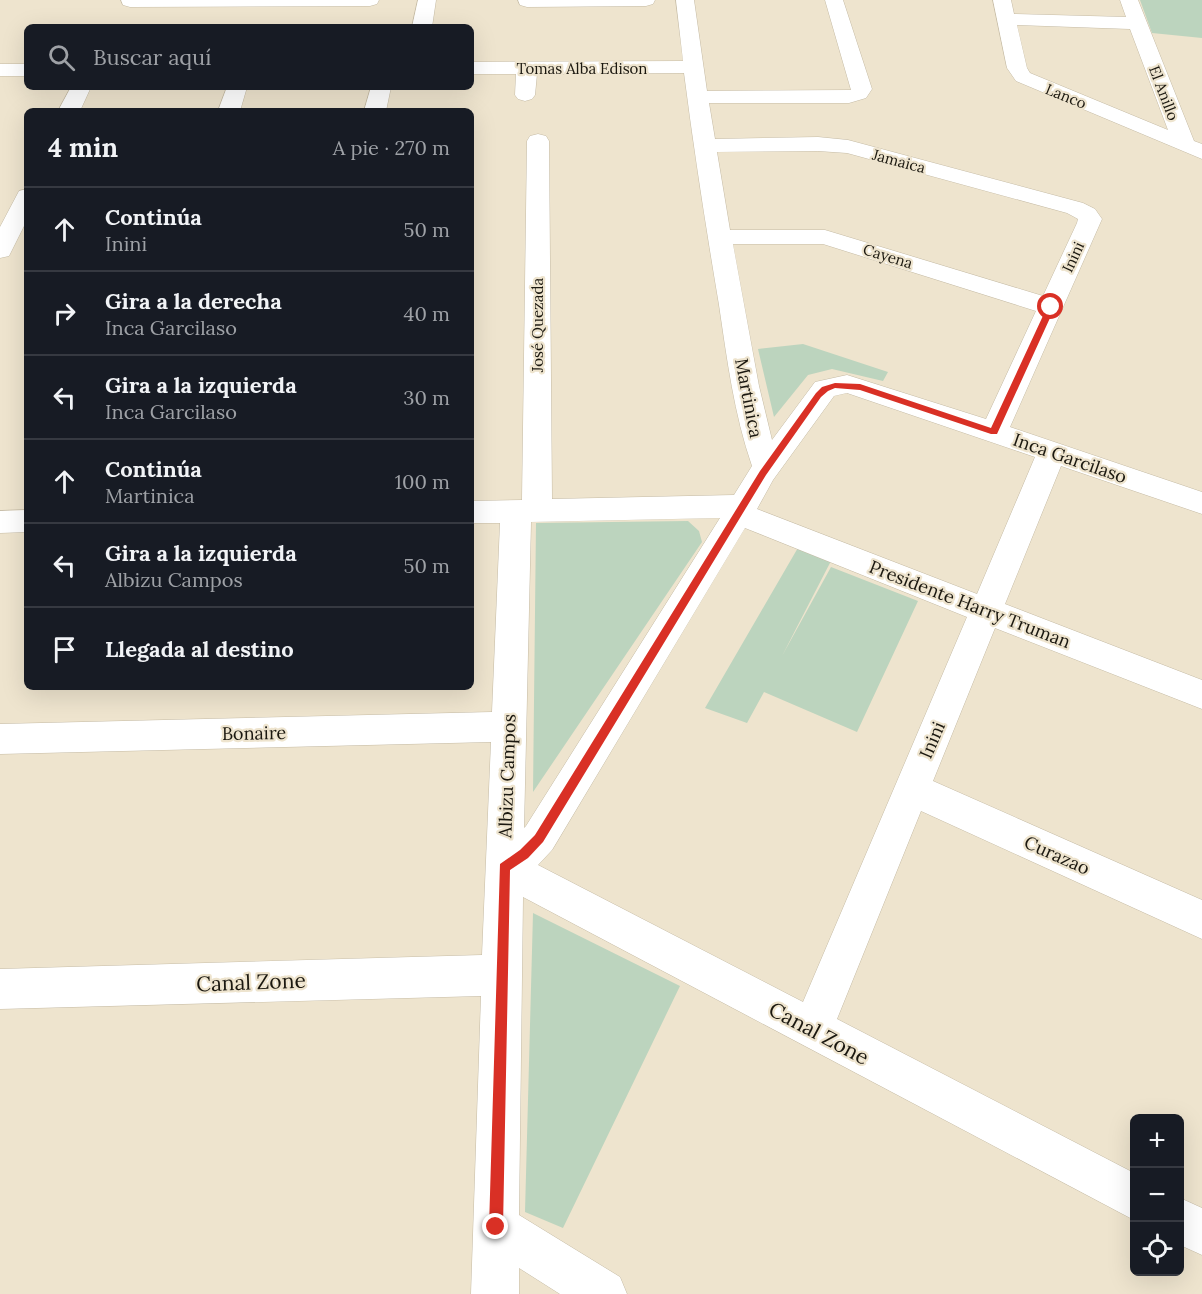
<!DOCTYPE html>
<html lang="es">
<meta charset="utf-8">
<style>
body{margin:0;font-family:Lora,serif;background:#20242c;color:#f1f3f6}
.controls{position:absolute;right:18px;bottom:18px;display:grid;overflow:hidden;border-radius:9px;box-shadow:0 6px 24px #0002}
.controls button{width:54px;height:54px;display:grid;place-items:center;padding:0;border:0;border-bottom:2px solid #363941;background:#171b24;color:#f1f3f6;font:30px sans-serif}
.stop{position:absolute;width:18px;height:18px;margin:-14px;border:4px solid #d93025;border-radius:50%;background:#fff}
.stop.end{background:#d93025;border-color:#fff;box-shadow:0 2px 6px #0008}
.list{margin:0;padding:0;list-style:none}
h2{display:flex;justify-content:space-between;align-items:center;height:78px;margin:0;padding:0 24px;font-size:26px}
h2 small{font-size:20px;font-weight:400;color:#9ea1a6}
.list li{display:grid;grid-template-columns:39px 1fr auto;gap:18px;align-items:center;box-sizing:border-box;height:84px;padding:0 24px;border-top:2px solid #363941}
.list b{display:block;font-size:22px;white-space:nowrap}
.list p{margin:0;font-size:20px;white-space:nowrap;color:#9ea1a6}
.list em{font-size:20px;font-style:normal;color:#9ea1a6}
.icon{flex:none;width:33px;height:33px;fill:none;stroke:currentColor;stroke-width:2;stroke-linecap:round;stroke-linejoin:round}
.map{position:relative;flex:none;width:1202px;height:1294px;overflow:hidden}
.search{position:absolute;background:#171b24;box-shadow:0 6px 24px #0002;left:24px;top:24px;width:450px;height:66px;display:flex;align-items:center;gap:15px;box-sizing:border-box;padding:0 21px;border-radius:9px;color:#9ea1a6;font-size:22px}
.panel{position:absolute;background:#171b24;box-shadow:0 6px 24px #0002;left:24px;top:108px;width:450px;height:582px;border-radius:9px}
.map>svg:first-child{display:block}
.green{fill:#bcd4be}
.lines{fill:none;stroke-linecap:round;stroke-linejoin:round}
.minor-casing{stroke:#c5bba5;stroke-width:1}
.minor{fill:#fff;fill-rule:evenodd}
.route{fill:#d93025}
.labels{text-anchor:middle;dominant-baseline:central;stroke-width:4.5;stroke-linejoin:round;paint-order:stroke}
.far-street-label{font-size:15px;fill:#1a170f;stroke:#eee4ce}
.street-label{font-size:18px;fill:#1a170f;stroke:#eee4ce}
.near-street-label{font-size:21px;fill:#1a170f;stroke:#eee4ce}
</style>
<div class="map">
<svg width="1202" height="1294" viewBox="0 0 1202 1294">
<rect width="100%" height="100%" fill="#eee4ce"/>
<path class="green" d="M1140,0H1202V38L1152,33Z
M803,344L888,372L883,381L832,369L808,375L774,417L758,349Z
M688,521L699,531L702,542L533,792L536,523Z
M799,546L832,559L782,656L831,567L918,601L857,732L764,692L747,723L705,708Z
M533,913L680,986L563,1228L525,1212Z"/>
<g class="lines">
<defs>
<path id="minor" d="M121,0H379L377,4L370,6L130,7L123,5Z
M418,0H436L432,27H412Z
M518,0H655L653,4L646,6L527,7L520,5Z
M676,0H694L707,91L851,90L825,0H843L872,89L866,98L849,103H709L715,139L818,137L848,140L1083,203L1095,209L1102,219L1010,427L1202,492V514L1061,466L1005,604L1202,680V709L995,628L933,781L1202,900V939L921,811L837,1019L1134,1173V1220L523,897L519,1215L620,1277L627,1294H560L519,1268V1294H471L481,996L0,1009V969L482,955L491,742L0,754V724L492,712L500,523H471V501L522,500L527,141L530,136L538,134L546,136L549,141L552,499L734,495L752,466C734,414 727,359 719,305C706,228 694,151 684,73L537,74L535,95L532,99L525,101L518,99L515,95L516,74H471V62L683,61ZM818,151L847,153L1067,213L1078,219L1077,223L1043,296L825,230H730L717,152ZM733,244H823L1036,311L986,419L847,375L815,382L772,440L759,386ZM847,393L1035,457L977,594L757,509L773,480L834,396ZM720,518L526,826L524,828L531,522ZM745,528L967,617L803,1002L538,865L552,850Z
M993,0H1011L1014,14L1126,17L1120,0H1138L1194,141L1202,144V159L1016,81L1007,68ZM1017,25L1130,29L1168,130L1030,73L1027,68Z
M0,64H27V76H0Z
M71,87H91L80,111H58Z
M227,87H247L240,111H218Z
M371,87H391L386,111H364Z
M27,189V220L9,256L0,258V227L19,191Z
M27,510V532L0,533V511Z
M1180,1198L1202,1208V1255L1180,1245Z"/>
</defs>
<use href="#minor" class="minor-casing"/>
<use href="#minor" class="minor"/>
</g>
<path class="route" d="M1048,305L1055,307L997,434H991L860,390L835,388L828,391L821,397L766,475L543,842L528,858L510,870L503,1227L501,1232L496,1234L491,1232L489,1227L500,864L520,850L535,835L760,471L816,393L822,387L835,383L860,384L991,428Z"/>
<g class="labels">
<g class="far-street-label">
<text x="582" y="68">Tomas Alba Edison</text>
<text transform="translate(1164 93) rotate(69)">El Anillo</text>
<text transform="translate(1066 96) rotate(22)">Lanco</text>
<text transform="translate(899 161) rotate(15)">Jamaica</text>
<text transform="translate(888 256) rotate(17)">Cayena</text>
<text transform="translate(1073 257) rotate(-65)">Inini</text>
<text transform="translate(537 325) rotate(-90)">José Quezada</text>
</g>
<g class="street-label">
<text transform="translate(749 398) rotate(79)">Martinica</text>
<text transform="translate(1070 458) rotate(19)">Inca Garcilaso</text>
<text transform="translate(970 604) rotate(21)">Presidente Harry Truman</text>
<text transform="translate(254 733) rotate(-1)">Bonaire</text>
<text transform="translate(932 740) rotate(-67)">Inini</text>
<text transform="translate(507 776) rotate(-88)">Albizu Campos</text>
<text transform="translate(1057 855) rotate(24)">Curazao</text>
</g>
<g class="near-street-label">
<text transform="translate(251 982) rotate(-2)">Canal Zone</text>
<text transform="translate(819 1033) rotate(28)">Canal Zone</text>
</g>
</g>
</svg>
<div class="controls">
<button>+</button>
<button>−</button>
<button><svg class="icon" aria-label="locate" viewBox="0 0 24 24"><circle cx="12" cy="12" r="6"/><path d="M12 2v4M12 18v4M2 12h4M18 12h4"/></svg></button>
</div>
<div class="stop" style="left:1051px;top:307px"></div>
<div class="stop end" style="left:496px;top:1227px"></div>
<div class="search"><svg class="icon" aria-label="search" viewBox="0 0 24 24"><circle cx="10" cy="10" r="6"/><path d="M15 15l6 6"/></svg>Buscar aquí</div>
<section class="panel">
<h2>4 min<small>A pie · 270 m</small></h2>
<ul class="list">
<li><svg class="icon" aria-label="ahead" viewBox="0 0 24 24"><path d="M12 20V5M6 11l6-6 6 6"/></svg><div><b>Continúa</b><p>Inini</p></div><em>50 m</em></li>
<li><svg class="icon" aria-label="right" viewBox="0 0 24 24"><path d="M7 20v-9h11M14 6l5 5-5 5"/></svg><div><b>Gira a la derecha</b><p>Inca Garcilaso</p></div><em>40 m</em></li>
<li><svg class="icon" aria-label="left" viewBox="0 0 24 24"><path d="M17 20v-9H6M10 6l-5 5 5 5"/></svg><div><b>Gira a la izquierda</b><p>Inca Garcilaso</p></div><em>30 m</em></li>
<li><svg class="icon" aria-label="ahead" viewBox="0 0 24 24"><path d="M12 20V5M6 11l6-6 6 6"/></svg><div><b>Continúa</b><p>Martinica</p></div><em>100 m</em></li>
<li><svg class="icon" aria-label="left" viewBox="0 0 24 24"><path d="M17 20v-9H6M10 6l-5 5 5 5"/></svg><div><b>Gira a la izquierda</b><p>Albizu Campos</p></div><em>50 m</em></li>
<li><svg class="icon" aria-label="arrive" viewBox="0 0 24 24"><path d="M6 21V4h12l-3 4 3 4H6"/></svg><div><b>Llegada al destino</b></div></li>
</ul>
</section>
</div>
